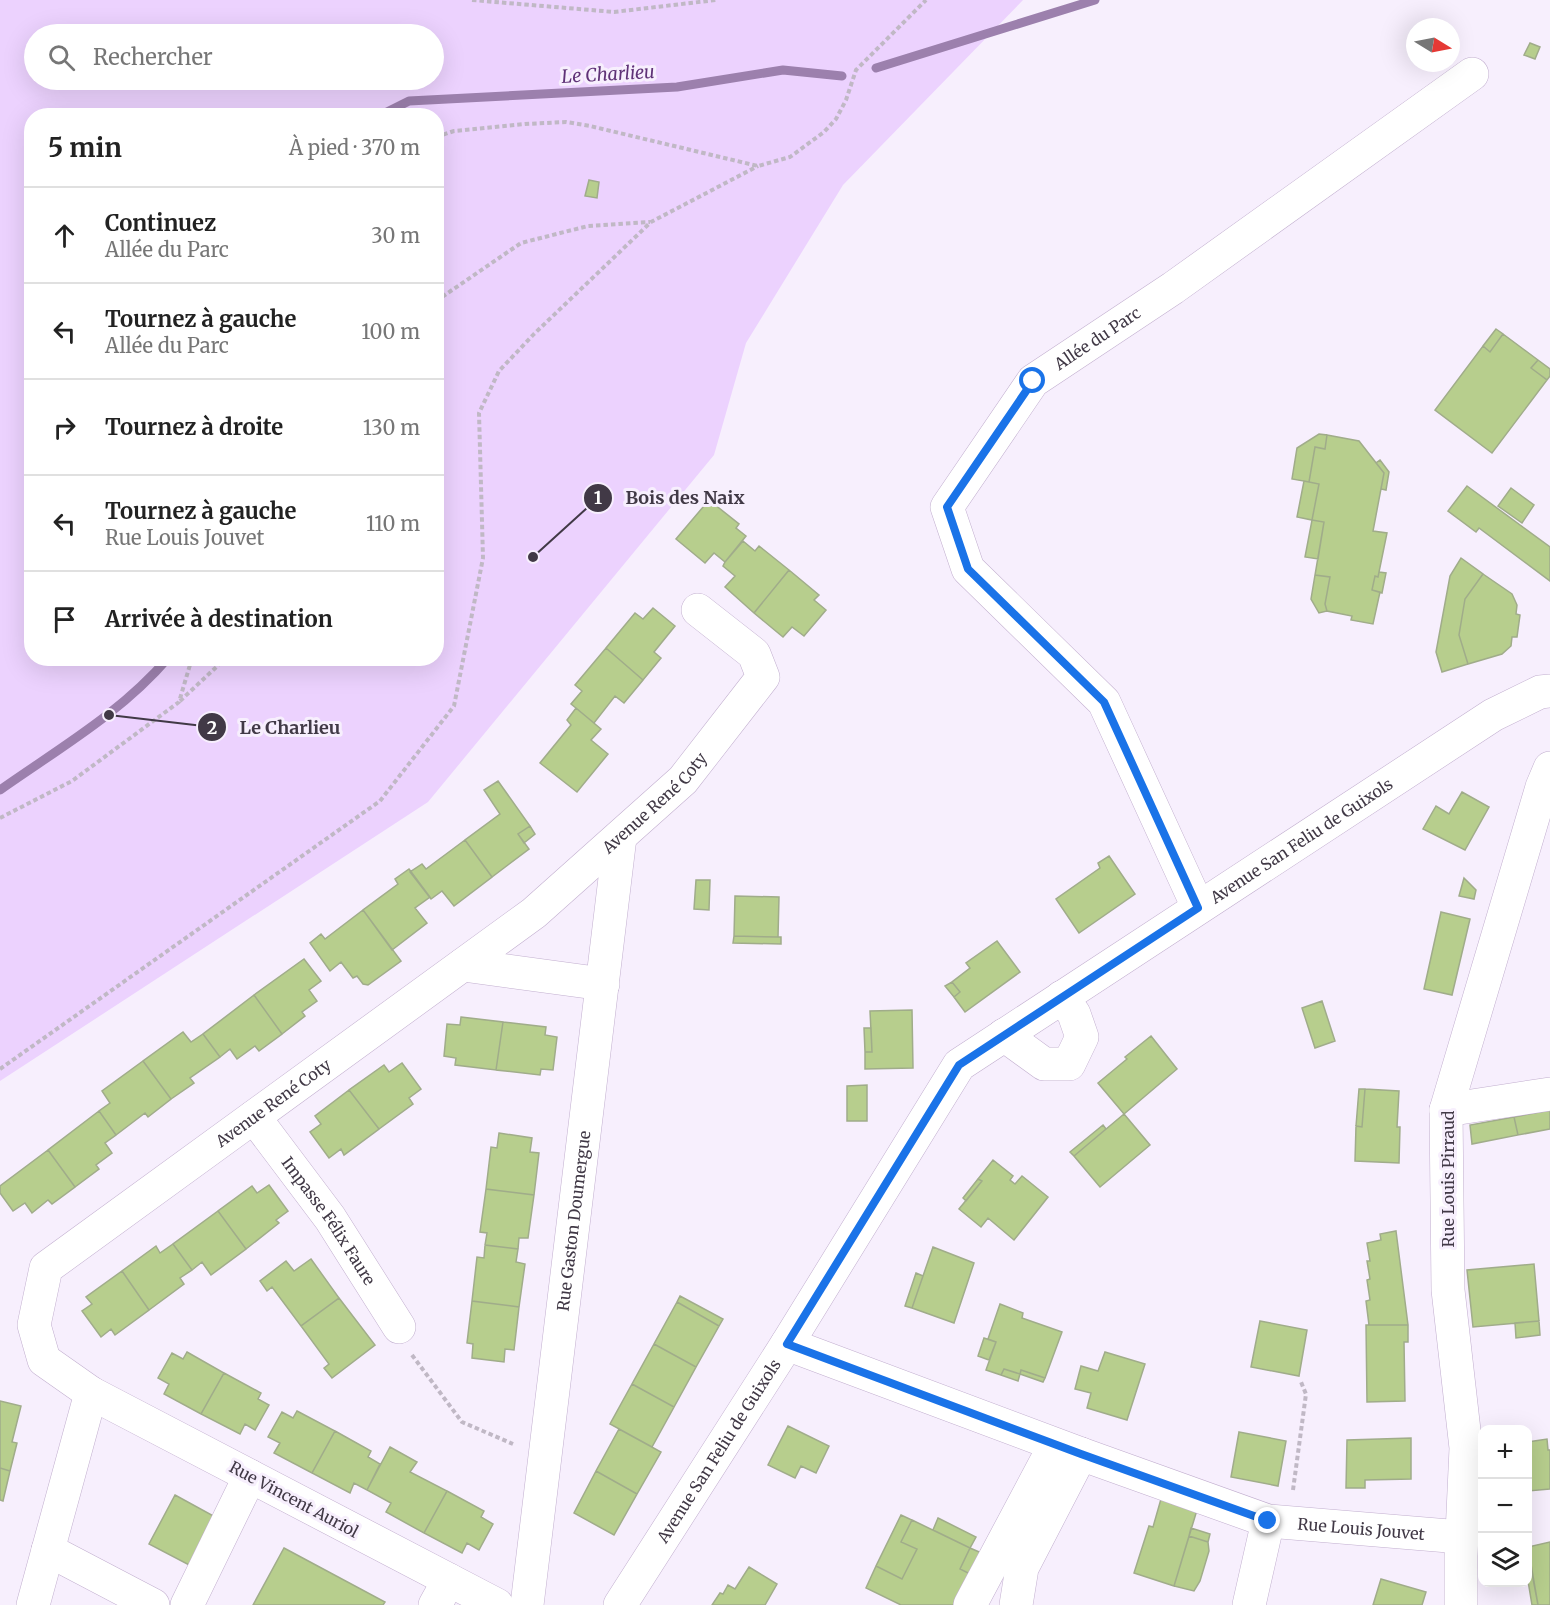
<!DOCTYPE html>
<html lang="fr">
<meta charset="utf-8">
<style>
body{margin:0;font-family:Merriweather,serif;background:#f2f2f2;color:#222}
.controls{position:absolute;right:18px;bottom:18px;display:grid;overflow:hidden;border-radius:12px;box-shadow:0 6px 24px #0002}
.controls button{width:54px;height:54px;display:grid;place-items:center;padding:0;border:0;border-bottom:2px solid #e0e0e0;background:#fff;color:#222;font:30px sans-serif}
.compass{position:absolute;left:1406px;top:18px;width:54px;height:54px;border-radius:50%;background:#fff;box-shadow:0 6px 24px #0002;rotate:100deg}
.stop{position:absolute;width:18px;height:18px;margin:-14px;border:4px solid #1a73e8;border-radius:50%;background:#fff}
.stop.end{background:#1a73e8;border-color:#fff;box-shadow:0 2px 6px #0008}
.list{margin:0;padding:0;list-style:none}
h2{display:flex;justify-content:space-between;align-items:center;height:78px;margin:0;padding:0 24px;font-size:26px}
h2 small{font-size:20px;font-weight:400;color:#767676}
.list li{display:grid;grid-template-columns:39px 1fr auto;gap:18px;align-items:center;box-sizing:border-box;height:96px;padding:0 24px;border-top:2px solid #e0e0e0}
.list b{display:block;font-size:22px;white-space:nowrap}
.list p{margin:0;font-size:20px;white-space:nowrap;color:#767676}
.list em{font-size:20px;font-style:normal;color:#767676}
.icon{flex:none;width:33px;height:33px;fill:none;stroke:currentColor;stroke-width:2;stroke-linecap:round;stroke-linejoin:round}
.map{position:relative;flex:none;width:1550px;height:1605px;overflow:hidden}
.search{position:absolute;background:#fff;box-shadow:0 6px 24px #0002;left:24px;top:24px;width:420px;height:66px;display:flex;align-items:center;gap:15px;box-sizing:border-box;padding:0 21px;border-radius:33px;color:#767676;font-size:22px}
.panel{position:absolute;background:#fff;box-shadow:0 6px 24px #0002;left:24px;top:108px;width:420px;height:558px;border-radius:24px}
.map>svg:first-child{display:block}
.green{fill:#ecd2fe;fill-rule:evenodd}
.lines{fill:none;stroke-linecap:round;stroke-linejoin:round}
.stream{stroke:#9c80ad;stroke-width:9}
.building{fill:#b7ce8d;stroke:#a0ac8a;stroke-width:1.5}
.minor-casing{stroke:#c2afcf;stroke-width:34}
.path{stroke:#c0b8c5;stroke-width:4;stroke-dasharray:4.5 3;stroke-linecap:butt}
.minor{stroke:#fff;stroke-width:33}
.route{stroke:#1a73e8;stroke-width:8}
.labels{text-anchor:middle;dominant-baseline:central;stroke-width:6;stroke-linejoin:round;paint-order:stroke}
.street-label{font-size:16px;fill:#413946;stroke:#f7effd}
.water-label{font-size:18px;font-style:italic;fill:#5f3277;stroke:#f7effd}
.leader{fill:none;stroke:#413946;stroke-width:2}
.callout-dot{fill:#413946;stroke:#f7effd;stroke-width:2}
.mark-label{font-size:18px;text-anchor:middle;font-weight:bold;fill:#fff}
.callout-label{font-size:18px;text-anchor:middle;font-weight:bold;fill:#413946;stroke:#f7effd;stroke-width:6;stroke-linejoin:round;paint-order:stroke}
</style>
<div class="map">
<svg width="1550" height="1605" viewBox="0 0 1550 1605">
<rect width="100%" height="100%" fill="#f7effd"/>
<path class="green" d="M0,0H1023L843,185L746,343L714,455L428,802L0,1081ZM34,34H434V80H34ZM32,116H436V658H32Z"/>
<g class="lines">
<path class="stream" d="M876,68L1095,0
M379,116L409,101L677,87L783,70L842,76
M0,790C58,749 121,713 168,658"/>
</g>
<path class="building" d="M1530,43L1540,47L1535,59L1524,55Z
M589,180L599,182L597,198L585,196Z
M1496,329L1503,334L1490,352L1483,346Z
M1503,334L1538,360L1531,368L1547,380L1492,453L1435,410L1483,346L1490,352Z
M1538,360L1550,369V376L1547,380L1531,368Z
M1319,434L1327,435L1325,449L1315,447L1309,482L1292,479L1297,448Z
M1327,435L1359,441L1384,473L1373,531L1387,533L1378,577L1375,576L1372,590L1380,592L1373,624L1351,620L1352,616L1327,611L1325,604L1330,577L1315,575L1324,522L1312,520L1319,484L1309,482L1315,447L1325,449Z
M1380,460L1389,472L1386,490L1381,489L1384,473L1376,463Z
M1304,481L1319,484L1312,520L1297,517Z
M1467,486L1550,547V581L1479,528L1476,532L1448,511Z
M1511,488L1534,505L1522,523L1498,506Z
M709,500L739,524L736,528L746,536L725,562L714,553L705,563L676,539Z
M1312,520L1324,522L1318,559L1305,557Z
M743,541L755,551L759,546L789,570L754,613L725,587L735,576L723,566L725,562Z
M1461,558L1483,574L1465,599L1459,635L1468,664L1442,672L1436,652L1450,576Z
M789,570L819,595L814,600L826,610L804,636L792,627L783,637L754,613Z
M1379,572L1386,573L1382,593L1372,590L1375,576L1378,577Z
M1483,574L1512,594L1517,605L1516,614L1520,615L1517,637H1512L1511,646L1502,654L1468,664L1459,635L1465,599Z
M1315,575L1330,577L1325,604L1327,611L1319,613L1311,599Z
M653,608L675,626L654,652L661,658L643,680L606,648L635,613L643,619Z
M606,648L643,680L624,703L615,696L594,723L571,704L582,691L575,685Z
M576,708L601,729L591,740L608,754L577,792L540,763L571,725L567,720Z
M498,781L530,826L518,834L529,849L492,877L465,840L500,814L484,790Z
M1462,792L1489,807L1465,850L1423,829L1436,806L1449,814Z
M530,826L535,834L524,843L518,834Z
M465,840L492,877L454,906L442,891L431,899L410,872L422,864L426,869Z
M1109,856L1135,894L1079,933L1056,899L1100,868L1098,863Z
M409,869L430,897L415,908L427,923L392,950L363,910L398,884L395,879Z
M1464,878L1476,890L1474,899L1459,896Z
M696,880H710L709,910L694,909Z
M735,896L779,897L778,937L734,936Z
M363,910L401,961L368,985L363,984L357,976L353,978L341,962L330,971L310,943L321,934L325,939Z
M1441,912L1470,919L1452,995L1424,989Z
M734,936L778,937H781V944L733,943Z
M997,941L1020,972L965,1012L954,997L960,992L952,982L970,968L966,963Z
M304,959L321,981L309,990L317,1001L302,1012L305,1016L282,1034L254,995Z
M952,982L960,992L954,997L945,986Z
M254,995L282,1034L259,1051L255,1046L237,1059L230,1049L220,1057L203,1034Z
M1322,1001L1335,1041L1315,1048L1302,1008Z
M912,1010L913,1068L865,1069V1052H872L870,1011Z
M461,1017L503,1022L496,1070L455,1065L456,1058L444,1056L447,1024L460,1025Z
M503,1022L546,1027L545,1035L557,1037L553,1070L541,1069L540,1075L496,1070Z
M864,1028H871L872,1052H865Z
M183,1032L191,1042L203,1034L220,1057L190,1078L194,1083L171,1099L143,1061Z
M1151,1036L1177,1069L1124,1114L1098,1083L1127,1059L1125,1057Z
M143,1061L171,1099L148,1117L145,1113L116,1135L99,1111L110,1103L102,1091Z
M402,1063L421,1089L409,1098L413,1104L379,1129L349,1090L384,1065L389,1072Z
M867,1085V1121H847V1086Z
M1359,1089H1365L1362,1127L1356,1126Z
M1365,1089L1399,1091L1397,1127H1400L1399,1163L1355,1161L1356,1126L1362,1127Z
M349,1090L379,1129L344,1155L341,1149L329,1158L310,1132L321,1124L315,1116Z
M1550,1110V1129L1518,1135L1514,1117Z
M99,1111L116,1135L105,1143L112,1153L96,1165L99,1169L75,1187L48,1150Z
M1124,1114L1150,1145L1100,1187L1074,1156Z
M1514,1117L1518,1135L1472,1144L1470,1125Z
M1103,1125L1106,1129L1074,1156L1070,1152Z
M499,1133L532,1138L530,1152L539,1153L534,1195L486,1189L491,1147L497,1148Z
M48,1150L75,1187L52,1204L48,1200L32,1213L25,1203L13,1211L0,1193V1186Z
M993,1160L1013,1176L1010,1180L1015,1184L1022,1176L1048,1197L1014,1240L988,1218L981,1227L959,1209L982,1181L978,1179Z
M978,1179L982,1181L966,1201L963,1198Z
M269,1185L288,1211L276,1220L279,1223L246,1249L218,1211L252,1186L257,1193Z
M486,1189L534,1195L528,1238H519L518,1249L485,1245L487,1233L480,1232Z
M218,1211L246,1249L211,1275L202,1262L192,1270L173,1244Z
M1396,1231L1408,1325H1369L1366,1301L1370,1300L1367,1280L1370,1279L1367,1261H1370L1367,1243L1381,1240L1380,1234Z
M173,1244L192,1270L180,1278L184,1284L149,1310L122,1271L156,1246L160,1253Z
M485,1245L518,1249L516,1262L525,1264L519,1307L472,1301L477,1257L484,1258Z
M933,1247L974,1263L954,1323L912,1308Z
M311,1259L339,1298L301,1326L272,1287L267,1291L260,1281L286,1261L294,1271Z
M1534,1264L1539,1321L1473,1327L1467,1270Z
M122,1271L149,1310L115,1335L111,1329L101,1337L82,1311L92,1304L86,1297Z
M916,1273L923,1276L912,1308L905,1306Z
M680,1296L723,1319L719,1326L677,1302Z
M339,1298L375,1345L332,1378L324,1368L329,1364L301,1326Z
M472,1301L519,1307L514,1350L505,1349L504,1362L472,1358L473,1344L467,1343Z
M677,1302L719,1326L696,1367L654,1344Z
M1000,1304L1023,1313L1022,1318L1062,1332L1045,1378L1021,1370L1020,1374L1004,1369L1001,1375L986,1370L996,1342L988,1339Z
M1260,1321L1307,1330L1299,1376L1251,1367Z
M1539,1321L1540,1335L1516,1338L1515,1323Z
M1366,1325H1408V1342H1404L1405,1401L1367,1402Z
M984,1338L996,1342L989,1360L978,1356Z
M654,1344L696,1367L674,1407L632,1384Z
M187,1352L224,1373L201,1414L164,1394L169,1384L158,1378L172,1353L183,1359Z
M1105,1352L1145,1364L1127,1420L1087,1408L1091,1393L1075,1389L1081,1366L1098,1371Z
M1004,1369L1020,1374L1018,1381L1001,1375Z
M1021,1370L1045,1378L1043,1382L1020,1374Z
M224,1373L261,1393L258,1399L269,1405L255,1430L245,1424L240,1434L201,1414Z
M632,1384L674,1407L652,1447L610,1424Z
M0,1401L21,1406L12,1442L17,1443L10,1471L0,1468Z
M297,1411L335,1431L312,1473L274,1453L280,1443L268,1437L282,1412L293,1418Z
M788,1426L829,1446L816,1473L801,1466L795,1478L768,1465Z
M619,1429L661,1452L637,1494L596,1471Z
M335,1431L371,1451L368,1457L380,1464L367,1490L354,1483L350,1493L312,1473Z
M1239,1432L1286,1441L1278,1486L1231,1477Z
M1411,1438V1479L1365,1480V1488H1346L1347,1440Z
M1547,1439L1548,1450H1550V1489L1528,1491V1442Z
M390,1447L417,1462L410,1472L447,1491L424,1533L386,1512L391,1503L367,1490Z
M0,1468L10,1471L3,1501L0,1500Z
M596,1471L637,1494L614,1535L574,1513Z
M447,1491L484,1511L481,1517L493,1524L479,1550L467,1543L462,1553L424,1533Z
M175,1495L219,1519L193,1567L149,1544Z
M1161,1499L1197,1510L1174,1586L1134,1573L1149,1526L1153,1527Z
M901,1515L912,1520L901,1542L917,1549L902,1579L876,1566Z
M938,1518L976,1537L970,1548L933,1530Z
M912,1520L970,1548L960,1569L976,1577L962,1605H901L866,1588L876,1566L902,1579L917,1549L901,1542Z
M1191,1528L1210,1534L1208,1542L1189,1536Z
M1189,1536L1208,1542L1209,1551L1200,1581L1194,1591L1174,1586Z
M1550,1542V1605H1538L1528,1547Z
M284,1548L385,1602L383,1605H253Z
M970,1548L986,1555L976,1577L960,1569Z
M1528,1552L1538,1605H1532L1528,1581Z
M749,1567L777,1584L765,1605H712L720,1593L723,1594L728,1585L735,1589Z
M1381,1579L1426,1592L1422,1605H1373Z"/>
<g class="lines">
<defs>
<g id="minor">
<path id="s1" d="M1198,907L1104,702L968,569L947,507L1033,381L1173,288L1472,74"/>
<path d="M463,965L603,984"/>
<path d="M1004,1035L1044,1064H1069L1082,1037L1074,1014L1062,997"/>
<path d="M1446,1110L1550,1094"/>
<path id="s2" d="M254,1117L330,1218L399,1327"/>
<path id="s3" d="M787,1344L1081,1454L1268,1521L1461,1537"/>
<path d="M48,1550L153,1605"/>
<path d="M33,1605L91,1393"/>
<path d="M187,1605L250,1476"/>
<path d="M435,1605L449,1580"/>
<path id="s4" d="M497,1605L91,1393L44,1360L34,1325L46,1268L534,913L683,780L763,677L754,654L698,610"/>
<path id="s5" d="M527,1605L620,837"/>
<path id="s6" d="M620,1605L787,1344L959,1065L1493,715L1540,692L1550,691"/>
<path d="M970,1605L1055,1445"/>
<path d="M1016,1605L1022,1568L1081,1454"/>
<path d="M1249,1605L1268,1521"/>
<path d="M1461,1605V1556L1466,1448L1448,1290L1446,1110L1542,787L1550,768"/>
</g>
</defs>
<use href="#minor" class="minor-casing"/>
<path class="path" d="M472,0L614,12L716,0
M436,137L454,131L525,124L566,122L590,126L758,166L790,157L824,132L836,119L846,100L856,70L926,0
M436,301L521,243L588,226L650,222
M180,701L226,658
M0,818L72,781L179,702L192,658
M0,1069L380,801L454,706L483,558L479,413L499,371L534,334L651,222L758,166
M412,1355L462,1422L513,1444
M1293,1490L1306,1394L1301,1382"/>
<use href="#minor" class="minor"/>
</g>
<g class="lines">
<path class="route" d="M1033,381L947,507L968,569L1104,702L1198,908L959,1065L787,1344L1081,1454L1268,1521"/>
</g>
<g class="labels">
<g class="street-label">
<text stroke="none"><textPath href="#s1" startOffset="711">Allée du Parc</textPath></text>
<text stroke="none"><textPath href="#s4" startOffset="1377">Avenue René Coty</textPath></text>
<text stroke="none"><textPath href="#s6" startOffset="1047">Avenue San Feliu de Guixols</textPath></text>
<text stroke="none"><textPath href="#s4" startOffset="891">Avenue René Coty</textPath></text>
<text transform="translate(1448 1179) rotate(-90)">Rue Louis Pirraud</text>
<text stroke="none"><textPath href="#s2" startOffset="128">Impasse Félix Faure</textPath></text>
<text stroke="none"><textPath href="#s5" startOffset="387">Rue Gaston Doumergue</textPath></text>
<text stroke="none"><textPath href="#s6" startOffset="183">Avenue San Feliu de Guixols</textPath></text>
<text transform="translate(294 1499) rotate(28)">Rue Vincent Auriol</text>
<text stroke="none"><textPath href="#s3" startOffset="606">Rue Louis Jouvet</textPath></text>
</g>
<g class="water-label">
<text transform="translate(608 74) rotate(-3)">Le Charlieu</text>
</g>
</g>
<path class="leader" d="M533 557L598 498M109 715L212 727"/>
<g class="callout-dot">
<circle cx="533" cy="557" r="6"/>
<circle cx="109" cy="715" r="6"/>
<circle cx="598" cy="498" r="15"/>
<circle cx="212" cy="727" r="15"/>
</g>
<g class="mark-label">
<text x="598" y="504">1</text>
<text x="212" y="734">2</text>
</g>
<g class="callout-label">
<text x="685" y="504">Bois des Naix</text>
<text x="290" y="734">Le Charlieu</text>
</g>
</svg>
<div class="controls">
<button>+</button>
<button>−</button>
<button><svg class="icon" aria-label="layers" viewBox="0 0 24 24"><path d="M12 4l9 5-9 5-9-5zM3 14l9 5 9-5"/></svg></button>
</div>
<svg class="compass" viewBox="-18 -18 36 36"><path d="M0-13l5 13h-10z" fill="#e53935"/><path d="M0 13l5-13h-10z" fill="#767676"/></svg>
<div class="stop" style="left:1033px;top:381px"></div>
<div class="stop end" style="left:1268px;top:1521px"></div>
<div class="search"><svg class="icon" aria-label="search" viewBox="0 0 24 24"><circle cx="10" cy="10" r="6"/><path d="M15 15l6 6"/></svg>Rechercher</div>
<section class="panel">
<h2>5 min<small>À pied · 370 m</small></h2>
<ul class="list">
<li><svg class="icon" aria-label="ahead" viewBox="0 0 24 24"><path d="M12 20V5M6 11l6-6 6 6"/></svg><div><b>Continuez</b><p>Allée du Parc</p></div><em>30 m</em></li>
<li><svg class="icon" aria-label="left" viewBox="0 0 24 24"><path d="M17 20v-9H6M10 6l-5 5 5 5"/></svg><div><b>Tournez à gauche</b><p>Allée du Parc</p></div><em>100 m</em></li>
<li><svg class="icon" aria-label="right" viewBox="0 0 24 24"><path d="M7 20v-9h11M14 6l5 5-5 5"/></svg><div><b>Tournez à droite</b></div><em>130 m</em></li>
<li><svg class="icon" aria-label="left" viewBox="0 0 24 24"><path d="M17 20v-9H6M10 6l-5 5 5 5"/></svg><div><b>Tournez à gauche</b><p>Rue Louis Jouvet</p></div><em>110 m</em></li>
<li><svg class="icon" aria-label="arrive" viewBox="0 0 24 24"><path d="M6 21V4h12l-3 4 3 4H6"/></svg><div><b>Arrivée à destination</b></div></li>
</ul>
</section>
</div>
